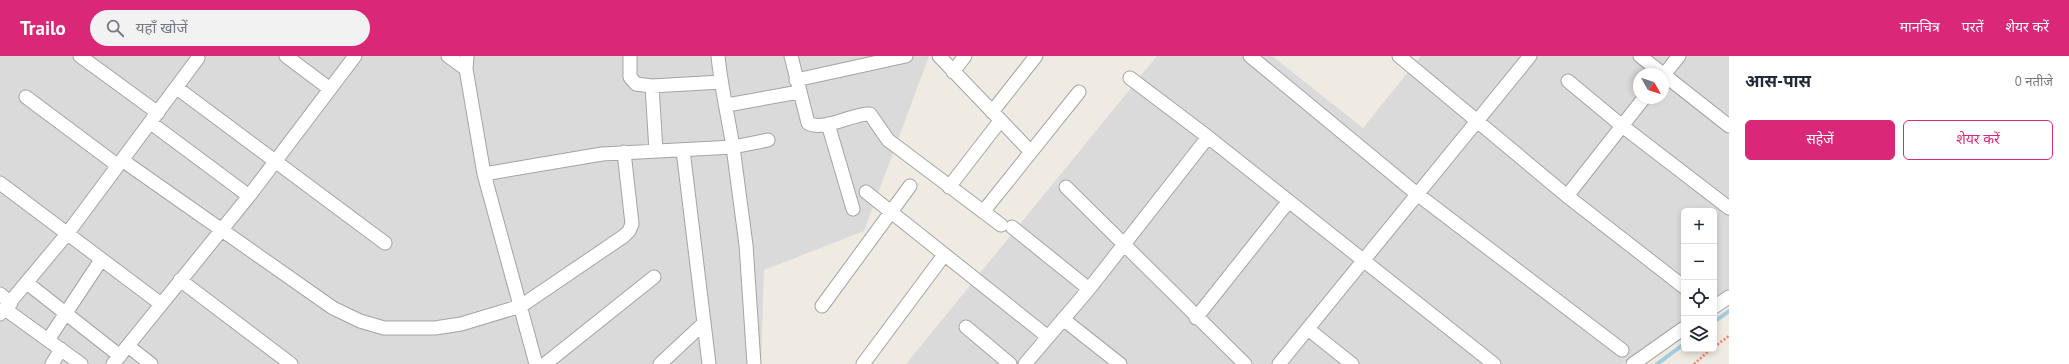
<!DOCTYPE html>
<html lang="hi">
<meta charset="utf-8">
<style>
body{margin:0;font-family:"PT Sans","Noto Sans Devanagari",sans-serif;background:#f2f2f3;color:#1f2937}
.controls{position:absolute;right:12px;bottom:12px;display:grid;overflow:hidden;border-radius:6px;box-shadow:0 2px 6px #0003}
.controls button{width:36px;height:36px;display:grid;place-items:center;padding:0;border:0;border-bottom:1px solid #e0e1e3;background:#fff;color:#1f2937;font:20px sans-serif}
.compass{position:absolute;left:1633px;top:12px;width:36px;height:36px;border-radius:50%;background:#fff;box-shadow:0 2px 6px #0003;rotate:129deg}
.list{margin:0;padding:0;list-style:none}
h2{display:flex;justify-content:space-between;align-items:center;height:52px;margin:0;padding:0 16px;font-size:17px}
h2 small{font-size:13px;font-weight:400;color:#747a83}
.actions{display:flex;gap:8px;padding:12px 16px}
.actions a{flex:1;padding:9px 0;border:1px solid #db2777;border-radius:6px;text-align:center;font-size:14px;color:#db2777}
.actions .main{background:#db2777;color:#fff}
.icon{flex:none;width:22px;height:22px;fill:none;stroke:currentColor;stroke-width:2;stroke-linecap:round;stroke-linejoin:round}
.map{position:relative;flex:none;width:1729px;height:308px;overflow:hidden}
header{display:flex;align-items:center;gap:24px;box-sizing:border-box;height:56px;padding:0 20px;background:#db2777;color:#fff}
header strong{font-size:19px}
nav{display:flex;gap:22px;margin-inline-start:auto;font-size:14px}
.search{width:280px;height:36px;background:#f2f2f3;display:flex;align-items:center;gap:10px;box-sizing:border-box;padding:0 14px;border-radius:22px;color:#747a83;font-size:15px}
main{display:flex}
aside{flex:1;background:#fff}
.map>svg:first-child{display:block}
.residential{fill:#dbdada;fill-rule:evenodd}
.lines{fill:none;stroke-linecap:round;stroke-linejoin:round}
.stream{stroke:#a1ccde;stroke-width:4}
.minor-casing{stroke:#a4a4a4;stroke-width:15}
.path{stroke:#fd7f65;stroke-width:2.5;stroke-dasharray:2 2;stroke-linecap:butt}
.minor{stroke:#fff;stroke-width:13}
</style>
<header>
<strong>Trailo</strong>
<div class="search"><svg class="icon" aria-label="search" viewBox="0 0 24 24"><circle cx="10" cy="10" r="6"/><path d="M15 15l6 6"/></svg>यहाँ खोजें</div>
<nav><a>मानचित्र</a><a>परतें</a><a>शेयर करें</a></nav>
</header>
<main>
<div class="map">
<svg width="1729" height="308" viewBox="0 0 1729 308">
<rect width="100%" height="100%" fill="#efebe2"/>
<path class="residential" d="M0,0H929L864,175L764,214L761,308H0Z
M1157,0H1272L1363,72L1421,0H1729V233L1714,244V155H1684V265L1622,308H906ZM1639,18H1663V42H1639Z"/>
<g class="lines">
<path class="stream" d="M1714,266L1729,255
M1657,308L1684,288"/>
<defs>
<path id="minor" d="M80,0L158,57
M286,0L330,33
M448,0L466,13
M467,0L466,13L484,118L536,308
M630,0V21L636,28L652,30L721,26
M718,0C721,31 728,60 733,91L768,84
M791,0L808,67C824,76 853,57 870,58L888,84L1001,169
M939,0L1031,96
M1250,0L1417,138L1622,294
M1399,0L1567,140L1684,231
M1640,0L1663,18
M953,16L965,0
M1663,18L1729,70
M1663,20L1679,0
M1130,22L1208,81L1494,308
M796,24L906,0
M1568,25L1621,69L1729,152
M652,30L656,95
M177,32L385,187
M26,41L117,109
M727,49L799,36
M992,56L1036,0
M151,67L249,140
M828,68L853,153
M683,94L709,308
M122,104L333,252L360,265L384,272H435L461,268L521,250L624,180L629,175L632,168L624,96
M484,118L602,98L733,91L746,189L754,308
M0,127L161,248
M949,131L1000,65
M1066,131L1245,308
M866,136L1048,281
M1567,140L1644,42
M983,156L1079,36
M1012,171L1089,233
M180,224L291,308
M27,227L120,300
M0,238L11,247
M822,250L910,130
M1714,251L1729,241
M5,253L81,308
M0,258L67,178L198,2
M1196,262L1288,146
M1063,263L1120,308
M966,271L1010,308
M1308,273L1352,308
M48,284L101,204
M128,290L151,308
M52,308L61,293
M113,308L249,140L355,0
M545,308L654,221
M660,308L704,267
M863,308L944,199
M1025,308L1089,233L1208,81
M1279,308L1530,0
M1633,308L1684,272"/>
</defs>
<use href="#minor" class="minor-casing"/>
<path class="path" d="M1714,291L1729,280
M1694,308L1711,293"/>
<use href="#minor" class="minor"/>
</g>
</svg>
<div class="controls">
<button>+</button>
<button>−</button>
<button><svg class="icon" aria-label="locate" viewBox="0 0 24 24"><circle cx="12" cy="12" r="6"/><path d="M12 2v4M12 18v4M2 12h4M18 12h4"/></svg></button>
<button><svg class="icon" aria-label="layers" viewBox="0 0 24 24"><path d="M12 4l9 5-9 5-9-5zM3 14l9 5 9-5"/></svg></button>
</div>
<svg class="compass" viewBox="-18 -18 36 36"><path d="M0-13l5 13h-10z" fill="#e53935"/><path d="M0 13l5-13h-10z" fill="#747a83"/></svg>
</div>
<aside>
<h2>आस-पास<small>0 नतीजे</small></h2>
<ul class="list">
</ul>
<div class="actions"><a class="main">सहेजें</a><a>शेयर करें</a></div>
</aside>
</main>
